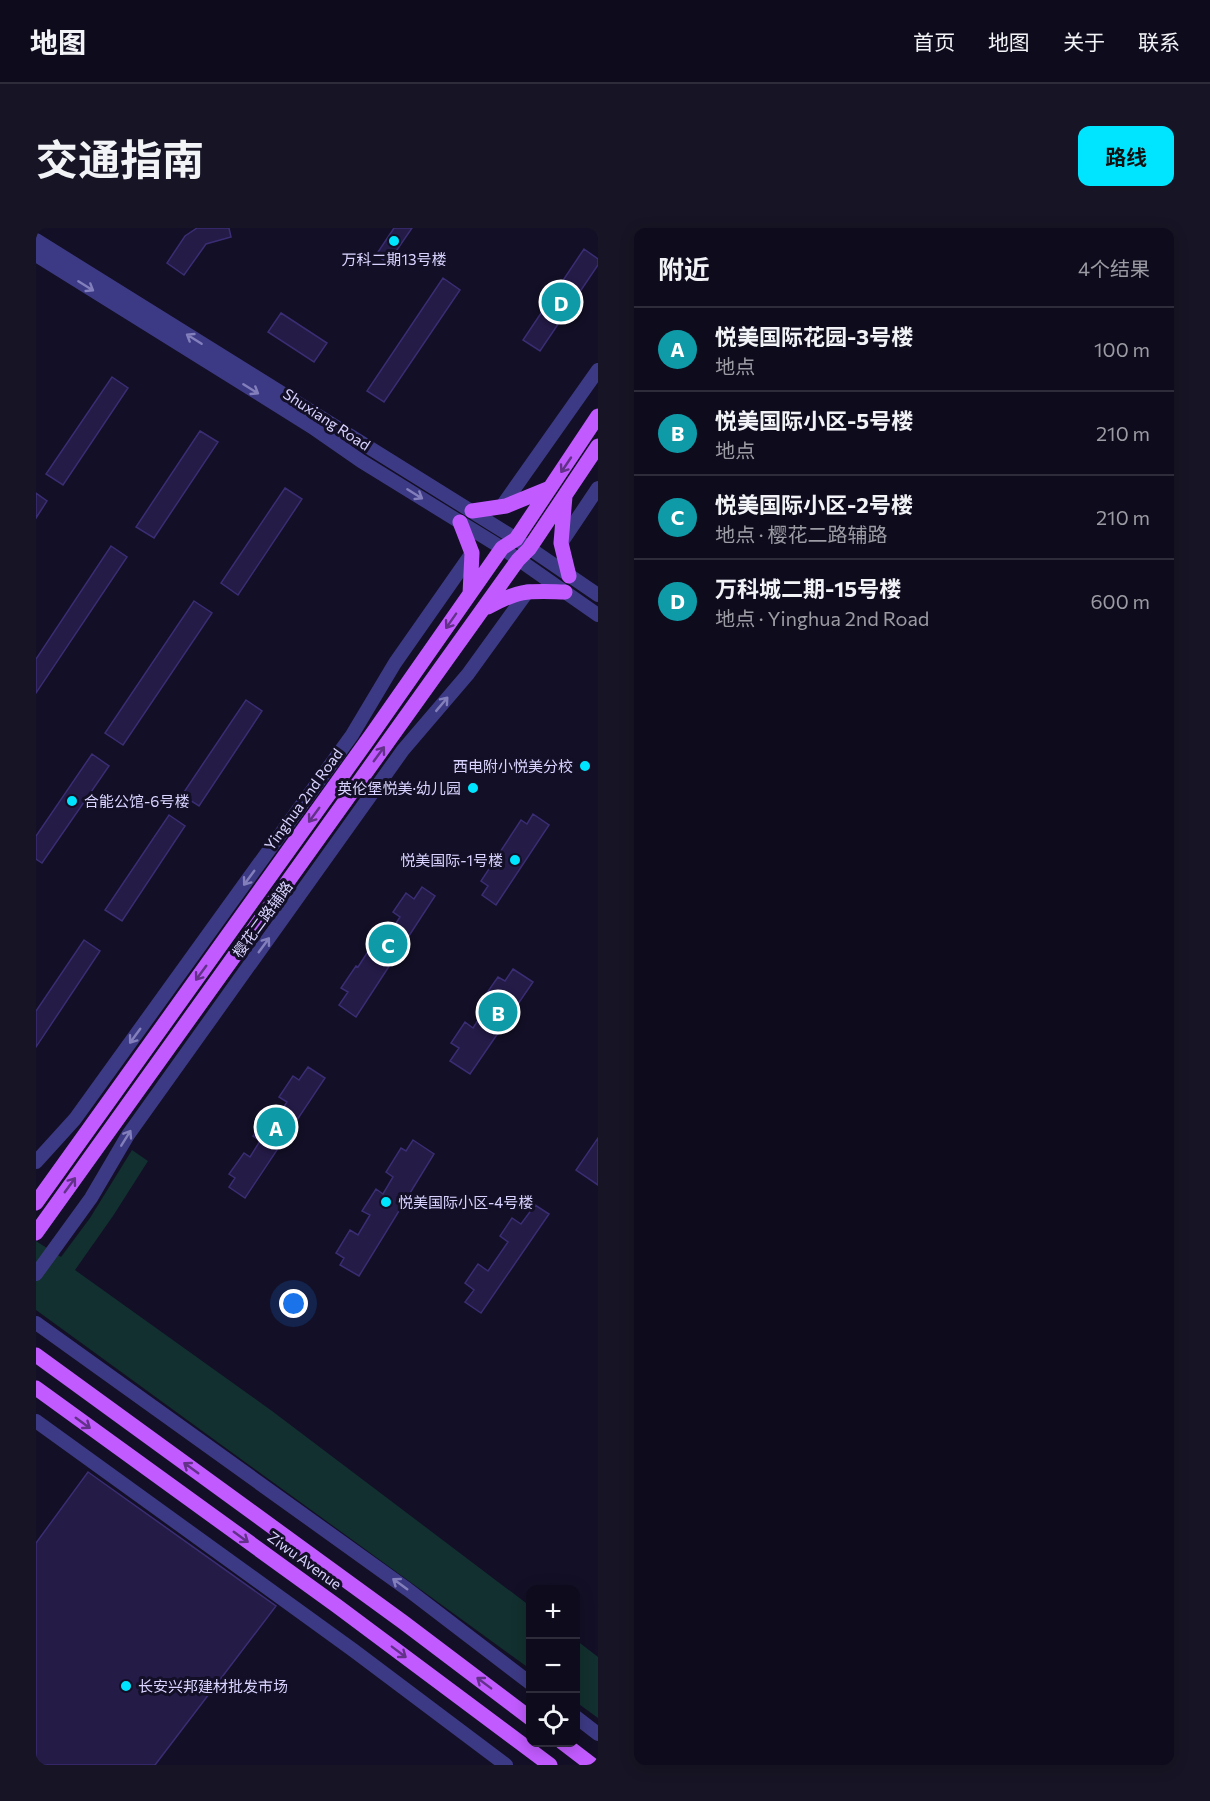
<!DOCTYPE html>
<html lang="zh">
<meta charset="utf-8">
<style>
body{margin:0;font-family:Commissioner,"Noto Sans SC",sans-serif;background:#171425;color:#f1f3f6}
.controls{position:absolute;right:18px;bottom:18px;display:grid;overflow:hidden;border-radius:12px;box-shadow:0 3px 15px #0003}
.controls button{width:54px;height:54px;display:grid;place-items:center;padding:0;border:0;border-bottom:2px solid #2e2b3b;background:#0e0b1c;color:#f1f3f6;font:30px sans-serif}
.you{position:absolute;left:258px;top:1076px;width:21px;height:21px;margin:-15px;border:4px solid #fff;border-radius:50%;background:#1a73e8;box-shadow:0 0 0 9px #1a73e833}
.badge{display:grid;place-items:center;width:39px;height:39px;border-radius:50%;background:#00e5ff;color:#fff;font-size:20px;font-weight:700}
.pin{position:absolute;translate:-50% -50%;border:3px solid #fff;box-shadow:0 2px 6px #0006}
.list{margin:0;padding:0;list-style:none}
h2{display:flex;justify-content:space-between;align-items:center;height:78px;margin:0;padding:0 24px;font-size:26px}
h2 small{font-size:20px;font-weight:400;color:#9b9ba3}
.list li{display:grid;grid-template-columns:39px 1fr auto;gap:18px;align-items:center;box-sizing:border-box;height:84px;padding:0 24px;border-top:2px solid #2e2b3b}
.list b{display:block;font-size:22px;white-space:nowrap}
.list p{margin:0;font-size:20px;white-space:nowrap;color:#9b9ba3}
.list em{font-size:20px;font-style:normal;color:#9b9ba3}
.icon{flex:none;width:33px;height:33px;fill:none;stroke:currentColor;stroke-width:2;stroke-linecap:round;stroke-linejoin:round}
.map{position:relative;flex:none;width:562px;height:1537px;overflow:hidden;border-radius:12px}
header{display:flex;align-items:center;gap:36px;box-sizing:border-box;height:84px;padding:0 30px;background:#0e0b1c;border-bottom:2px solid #2e2b3b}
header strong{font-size:28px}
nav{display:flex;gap:33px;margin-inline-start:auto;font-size:21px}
.intro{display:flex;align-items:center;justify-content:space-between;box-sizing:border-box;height:144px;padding:0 36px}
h1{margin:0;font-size:42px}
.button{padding:15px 27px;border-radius:12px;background:#00e5ff;color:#111;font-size:21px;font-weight:700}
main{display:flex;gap:36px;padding:0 36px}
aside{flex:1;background:#0e0b1c;border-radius:12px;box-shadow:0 3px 15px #0003}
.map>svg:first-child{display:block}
.green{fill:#12302f}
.building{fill:#241b47;stroke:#3b2d73;stroke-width:1.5}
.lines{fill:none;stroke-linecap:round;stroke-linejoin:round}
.minor{stroke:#3d3a85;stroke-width:14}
.major{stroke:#c25bff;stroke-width:15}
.oneway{stroke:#837fbc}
.oneway2{stroke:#623188}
.poi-dot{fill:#00e5ff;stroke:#130f26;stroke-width:2}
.labels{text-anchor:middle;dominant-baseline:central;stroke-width:6;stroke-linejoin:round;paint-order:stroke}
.poi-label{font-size:15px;fill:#d9d4ff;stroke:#130f26;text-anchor:end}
.street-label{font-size:15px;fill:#d9d4ff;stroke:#130f26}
</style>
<header>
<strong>地图</strong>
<nav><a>首页</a><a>地图</a><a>关于</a><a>联系</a></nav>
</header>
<div class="intro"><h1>交通指南</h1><a class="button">路线</a></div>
<main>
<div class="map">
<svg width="562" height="1537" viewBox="0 0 562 1537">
<rect width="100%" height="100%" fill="#130f26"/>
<path class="green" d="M96,922L112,933L77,988L39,1042L236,1183L494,1378V1441L0,1082V1013L25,1029L54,990Z
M540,1412L562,1429V1490L540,1474Z"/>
<path class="building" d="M161,0H193L195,9L170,16L148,47L131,35L149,8Z
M358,0H376L352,35L340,27Z
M548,21L562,31V37L504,123L487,112Z
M407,50L424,62L348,174L331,163Z
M245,85L291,115L278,134L232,104Z
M76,149L92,160L27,257L10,246Z
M164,203L182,214L118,310L100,299Z
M249,260L266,271L202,367L185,355Z
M0,265L11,273L0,290Z
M75,318L91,329L0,465V431Z
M158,373L176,385L87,517L69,505Z
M210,472L226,483L163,578L146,567Z
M56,526L73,538L6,635L0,631V608Z
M497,586L513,597L460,677L446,667L452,658L445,653L485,592L491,596Z
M133,587L149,598L86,693L69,682Z
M386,659L399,668L320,789L303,777L312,764L305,760L320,738L322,739L346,702L353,706L364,689L357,684L370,665L378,671Z
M48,712L64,723L0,819V783Z
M477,741L497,754L434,846L414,833L423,820L415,815L429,794L437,800L454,774L448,769L462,749L469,753Z
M272,839L289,850L209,970L193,959L199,950L193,946L208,925L214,929L224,913L217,908L233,884L241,889L251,874L243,869L257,848L263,852Z
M562,910V957L540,942Z
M377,912L398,926L323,1048L304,1037L308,1030L300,1025L314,1002L322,1007L334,987L326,983L340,961L347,966L357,949L350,944L365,920L370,923Z
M499,977L513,986L445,1085L429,1074L438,1062L429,1055L442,1036L452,1043L472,1014L464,1008L476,990L485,996Z
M52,1244L240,1378L119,1537H0V1315Z"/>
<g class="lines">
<path class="minor" d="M0,12L480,311L562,367
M0,27L276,199L325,233L466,320L562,387
M466,278L562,142
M525,315L562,260
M0,934L39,891L316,507L359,435L436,325
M0,1046L55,970L92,907L367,522L432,446L492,363
M0,1095L371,1361L494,1455
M0,1193L317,1422L470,1537
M540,1489L562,1506"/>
<path class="major" d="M529,268L525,315L533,348
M436,283L470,278L514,260
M424,294L436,325L434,366
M452,379C485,361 492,363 529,364
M0,975L336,506L466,320L480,311L562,188
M0,1005L482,332L493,321L562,218
M0,1127L367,1394L494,1490
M0,1160L301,1378L514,1537
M526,1514L556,1537"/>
</g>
<defs><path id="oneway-shaft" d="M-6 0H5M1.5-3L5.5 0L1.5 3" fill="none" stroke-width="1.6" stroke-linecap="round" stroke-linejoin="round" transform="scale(1.5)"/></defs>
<g class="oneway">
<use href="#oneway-shaft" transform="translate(50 58) rotate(32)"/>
<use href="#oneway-shaft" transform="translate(158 111) rotate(-148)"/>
<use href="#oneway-shaft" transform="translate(215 161) rotate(32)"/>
<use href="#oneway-shaft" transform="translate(379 266) rotate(32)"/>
<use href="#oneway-shaft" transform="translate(406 476) rotate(-50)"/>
<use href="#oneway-shaft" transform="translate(213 650) rotate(126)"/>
<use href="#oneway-shaft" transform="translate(228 717) rotate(-54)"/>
<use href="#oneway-shaft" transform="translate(99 808) rotate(126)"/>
<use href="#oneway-shaft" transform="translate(90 910) rotate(-58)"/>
<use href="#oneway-shaft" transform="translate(364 1356) rotate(-144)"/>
</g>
<g class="oneway2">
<use href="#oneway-shaft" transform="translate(530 237) rotate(124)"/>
<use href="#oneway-shaft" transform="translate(415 393) rotate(125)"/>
<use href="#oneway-shaft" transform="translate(343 526) rotate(-54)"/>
<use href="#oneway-shaft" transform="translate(278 587) rotate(126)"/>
<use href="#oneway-shaft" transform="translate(165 745) rotate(126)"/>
<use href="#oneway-shaft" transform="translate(34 957) rotate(-54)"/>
<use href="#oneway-shaft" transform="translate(47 1195) rotate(36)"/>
<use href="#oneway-shaft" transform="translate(155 1240) rotate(-144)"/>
<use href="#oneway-shaft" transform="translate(205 1309) rotate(36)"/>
<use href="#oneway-shaft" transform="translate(363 1424) rotate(37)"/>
<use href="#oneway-shaft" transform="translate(448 1455) rotate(-143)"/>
</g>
<g class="poi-dot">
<circle cx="358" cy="13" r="6"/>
<circle cx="549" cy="538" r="6"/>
<circle cx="437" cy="560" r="6"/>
<circle cx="36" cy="573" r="6"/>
<circle cx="479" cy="632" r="6"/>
<circle cx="350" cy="974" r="6"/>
<circle cx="90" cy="1458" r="6"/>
</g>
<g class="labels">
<g class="poi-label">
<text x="358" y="31" text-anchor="middle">万科二期13号楼</text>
<text x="537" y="538">西电附小悦美分校</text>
<text x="425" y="560">英伦堡悦美·幼儿园</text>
<text x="48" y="573" text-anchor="start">合能公馆-6号楼</text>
<text x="467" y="632">悦美国际-1号楼</text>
<text x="362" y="974" text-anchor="start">悦美国际小区-4号楼</text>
<text x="102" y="1458" text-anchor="start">长安兴邦建材批发市场</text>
</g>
<g class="street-label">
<text transform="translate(291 191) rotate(33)">Shuxiang Road</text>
<text transform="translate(267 571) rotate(-54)">Yinghua 2nd Road</text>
<text transform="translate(226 691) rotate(-54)">樱花二路辅路</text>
<text transform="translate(269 1332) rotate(36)">Ziwu Avenue</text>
</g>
</g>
</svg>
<div class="controls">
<button>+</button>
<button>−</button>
<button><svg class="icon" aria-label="locate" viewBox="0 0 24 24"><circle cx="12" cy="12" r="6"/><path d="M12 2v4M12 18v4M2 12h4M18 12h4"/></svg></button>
</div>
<div class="you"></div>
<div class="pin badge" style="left:240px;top:899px;background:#0f9aa8">A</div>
<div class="pin badge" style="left:462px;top:784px;background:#0f9aa8">B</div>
<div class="pin badge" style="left:352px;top:716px;background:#0f9aa8">C</div>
<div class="pin badge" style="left:525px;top:74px;background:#0f9aa8">D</div>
</div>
<aside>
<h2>附近<small>4个结果</small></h2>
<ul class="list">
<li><span class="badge" style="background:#0f9aa8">A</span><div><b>悦美国际花园-3号楼</b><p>地点</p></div><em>100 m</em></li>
<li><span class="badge" style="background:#0f9aa8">B</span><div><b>悦美国际小区-5号楼</b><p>地点</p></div><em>210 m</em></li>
<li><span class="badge" style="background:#0f9aa8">C</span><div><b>悦美国际小区-2号楼</b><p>地点 · 樱花二路辅路</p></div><em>210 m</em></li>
<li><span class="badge" style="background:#0f9aa8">D</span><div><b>万科城二期-15号楼</b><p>地点 · Yinghua 2nd Road</p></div><em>600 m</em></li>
</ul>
</aside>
</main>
